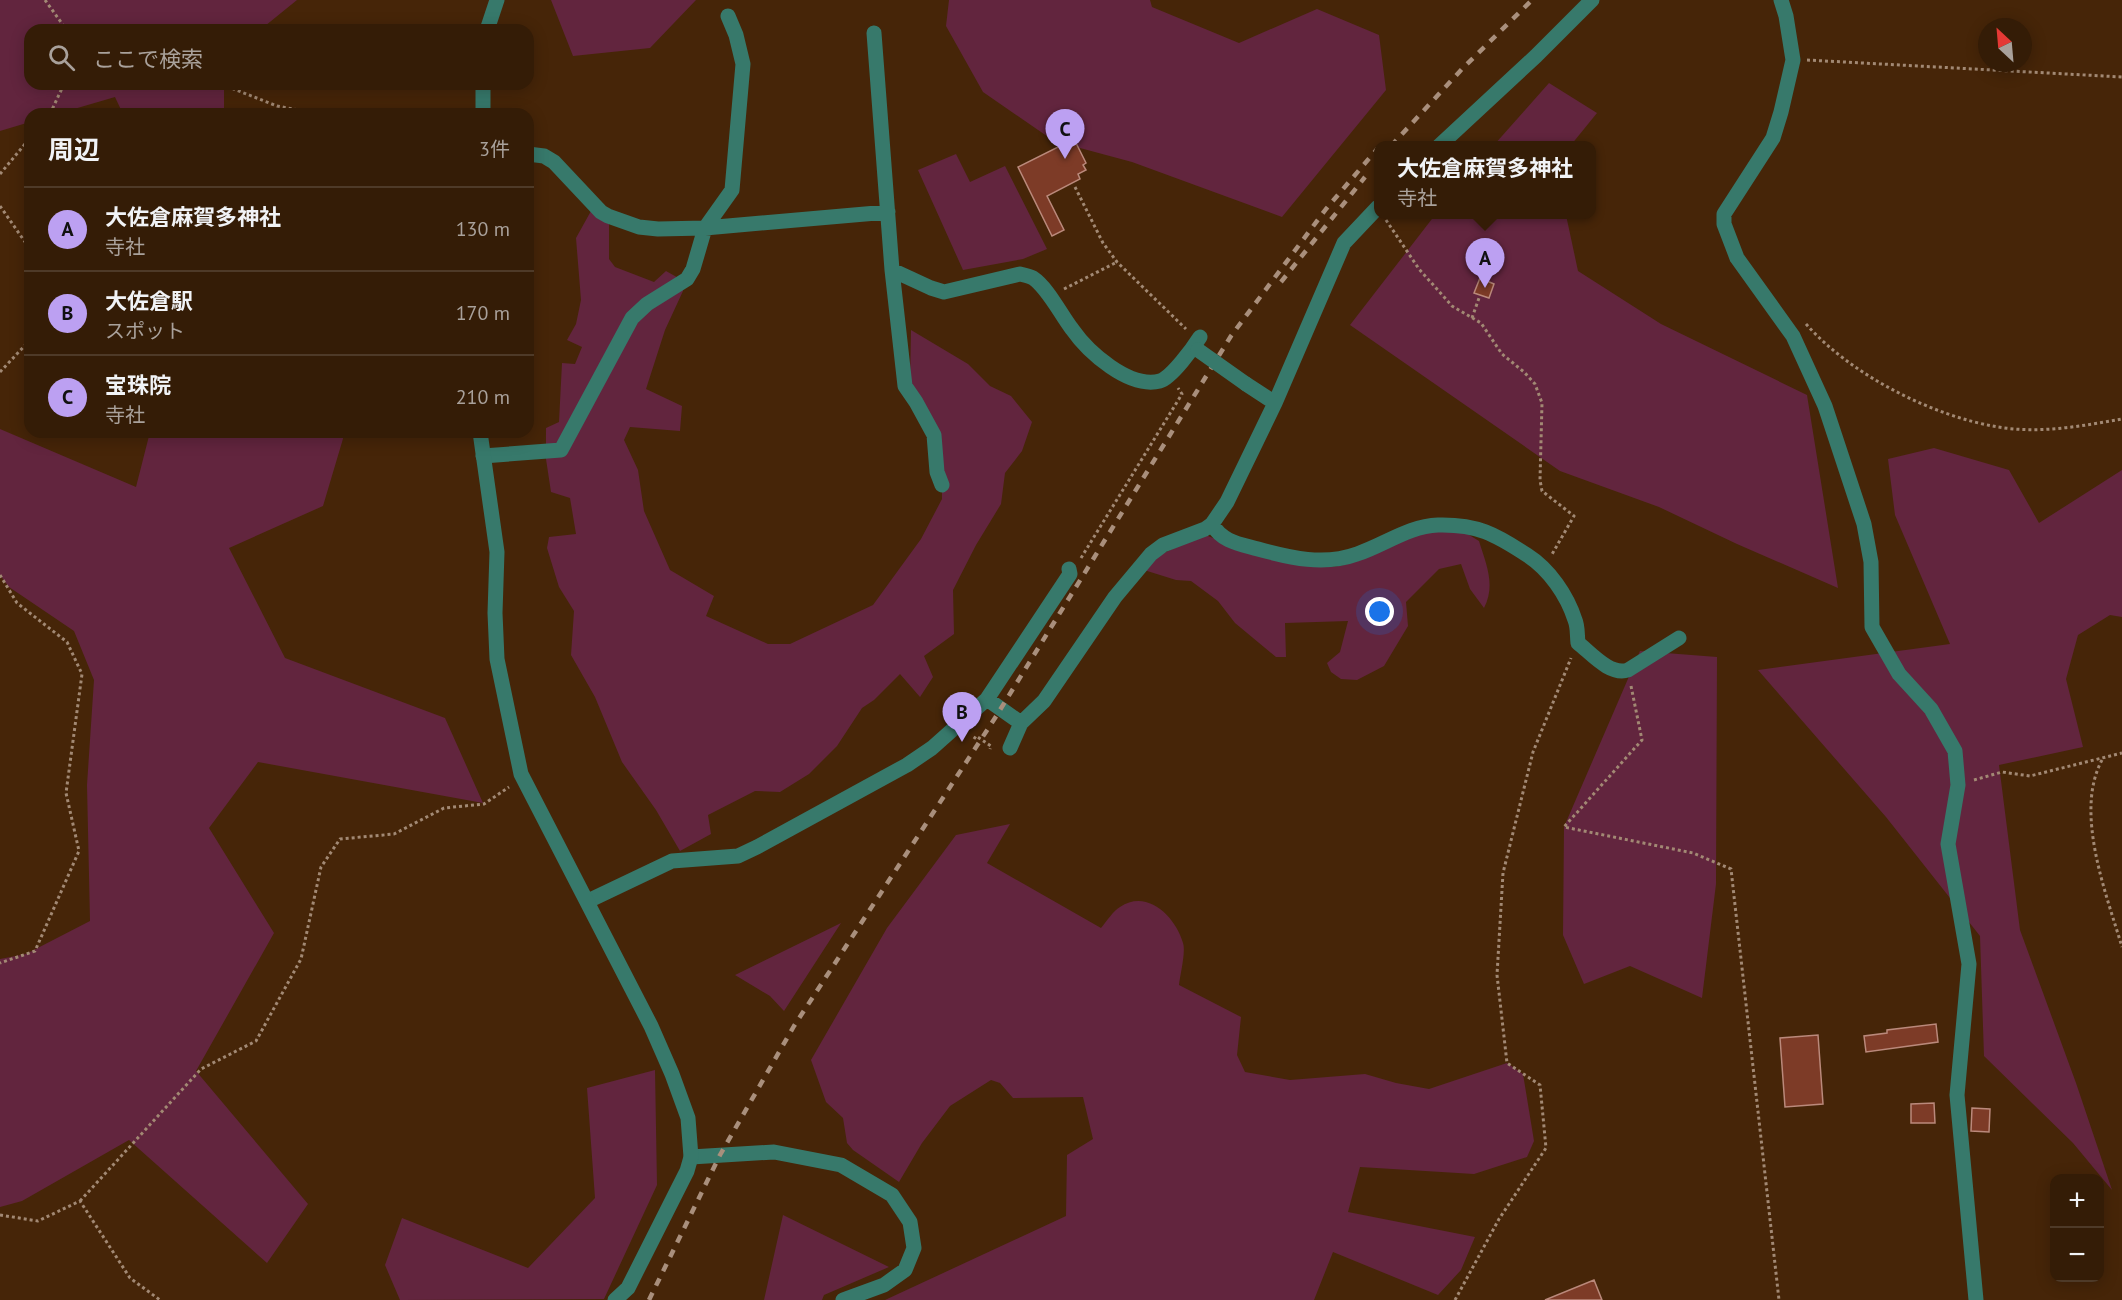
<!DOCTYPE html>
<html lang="ja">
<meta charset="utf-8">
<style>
body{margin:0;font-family:"PT Sans","Noto Sans JP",sans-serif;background:#3f2914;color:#f1f3f6}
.controls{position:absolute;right:18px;bottom:18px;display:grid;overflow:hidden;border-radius:12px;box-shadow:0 3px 15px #0003}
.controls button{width:54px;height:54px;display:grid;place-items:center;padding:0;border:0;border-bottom:2px solid #4e3a28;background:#341c06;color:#f1f3f6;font:30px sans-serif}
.compass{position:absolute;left:1978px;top:18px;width:54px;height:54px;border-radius:50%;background:#341c06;box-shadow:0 3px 15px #0003;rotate:334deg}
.you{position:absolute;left:1380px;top:612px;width:21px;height:21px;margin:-15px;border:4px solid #fff;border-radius:50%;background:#1a73e8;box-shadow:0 0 0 9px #1a73e833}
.badge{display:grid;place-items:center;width:39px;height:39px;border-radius:50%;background:#bca0f2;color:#111;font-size:20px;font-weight:700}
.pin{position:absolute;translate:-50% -50px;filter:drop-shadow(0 2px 3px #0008)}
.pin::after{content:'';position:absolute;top:32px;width:21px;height:18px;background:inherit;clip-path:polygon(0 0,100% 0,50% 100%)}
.popup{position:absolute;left:1374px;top:141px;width:222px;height:78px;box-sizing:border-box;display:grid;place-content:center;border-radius:12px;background:#341c06;filter:drop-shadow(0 2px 4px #0005);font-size:20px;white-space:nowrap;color:#a9a19b}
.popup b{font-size:22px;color:#f1f3f6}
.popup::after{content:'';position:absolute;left:50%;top:100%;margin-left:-12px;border:12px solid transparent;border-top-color:#341c06}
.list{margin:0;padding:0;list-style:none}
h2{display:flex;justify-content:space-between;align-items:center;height:78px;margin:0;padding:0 24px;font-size:26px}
h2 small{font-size:20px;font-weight:400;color:#a9a19b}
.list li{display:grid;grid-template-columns:39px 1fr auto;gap:18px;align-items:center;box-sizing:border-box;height:84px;padding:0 24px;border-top:2px solid #4e3a28}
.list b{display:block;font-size:22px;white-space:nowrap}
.list p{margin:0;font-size:20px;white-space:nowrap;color:#a9a19b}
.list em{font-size:20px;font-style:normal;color:#a9a19b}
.icon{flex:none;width:33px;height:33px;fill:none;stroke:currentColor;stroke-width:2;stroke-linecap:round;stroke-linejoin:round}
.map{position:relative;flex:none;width:2122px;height:1300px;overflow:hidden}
.search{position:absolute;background:#341c06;box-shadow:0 3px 15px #0003;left:24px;top:24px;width:510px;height:66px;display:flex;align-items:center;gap:15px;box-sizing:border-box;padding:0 21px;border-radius:18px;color:#a9a19b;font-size:22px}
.panel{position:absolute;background:#341c06;box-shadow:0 3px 15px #0003;left:24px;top:108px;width:510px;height:330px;border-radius:18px}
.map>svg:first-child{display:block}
.green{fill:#62253e}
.building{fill:#7d3b27;stroke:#ba897b;stroke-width:1.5}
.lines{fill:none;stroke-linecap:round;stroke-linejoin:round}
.path{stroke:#a28974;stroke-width:3;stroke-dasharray:3 3;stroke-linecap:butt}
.minor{stroke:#37796b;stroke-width:15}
.tertiary{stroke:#37796b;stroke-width:15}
.rail{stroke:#a98f7c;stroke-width:4.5;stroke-dasharray:8 8;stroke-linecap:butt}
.minor-bridge{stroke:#37796b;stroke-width:15}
</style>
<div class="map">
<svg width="2122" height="1300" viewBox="0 0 2122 1300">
<rect width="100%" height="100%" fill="#462508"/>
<path class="green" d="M0,0H297L260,30H30V84H224V114H123L115,97L57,114H30V122L0,131Z
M551,0H696L650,48L573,56Z
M949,0H1150L1152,7L1239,43L1317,9L1379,35L1386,90L1282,217L1132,162L1054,141L983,92L946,26Z
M1549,83L1597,113L1571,145H1494Z
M956,154L970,182L1005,166L1047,249L1023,259L963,270L918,170Z
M591,211L609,224V259L615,267L654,282L666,271L682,280L683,291L665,330L646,389L682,406L680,431L630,427L624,440L638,470L644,511L670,570L714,596L706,616L768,644H790L873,605L921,539L942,499V469L910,385L911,330L968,364L990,386L1011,396L1032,422L1022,451L1005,473L1001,504L976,545L953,590L954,634L924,656L933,677L920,697L900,674L874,700L862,708L837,746L809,774L780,792L755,791L708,815L711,834L680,851L656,810L622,762L595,697L571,655L574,611L559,587L547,548L549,537L576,534L570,498L551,492L546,459V428L559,422L562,363L575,364L582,347L567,340L576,324L581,300L576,238Z
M1435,215H1566L1578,271L1661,324L1807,395L1838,588L1737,544L1659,507L1560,471L1350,325Z
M0,429L136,487L150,432H345L323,506L229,548L285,658L445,718L483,803L258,762L209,828L274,933L196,1071L308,1204L267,1263L129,1140L22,1201L0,1207V959L26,954L90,921L87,785L94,680L74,631L9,587L0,575Z
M1934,448L2009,470L2039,523L2122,470V617L2110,615L2078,635L2066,679L2083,747L1999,765L2020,930L2076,1083L2112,1190L2073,1143L1984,1056L1980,936L1886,817L1758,670L1950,644L1895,515L1888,459Z
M1461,530L1479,541C1486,564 1496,585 1484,608L1470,589L1461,564L1439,569L1406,602L1408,626L1384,666L1357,680L1341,679L1331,672L1327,663L1340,652L1348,621L1285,623L1286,657H1276L1235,623L1218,601L1191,581L1176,580L1144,570L1154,558L1203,534C1238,548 1307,574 1344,565C1367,559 1389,543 1411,535C1426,529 1446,531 1461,530Z
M1640,651L1717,657L1716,884L1702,998L1630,966L1584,984L1563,935L1564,827Z
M1010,824L987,863L1101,928C1107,921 1113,911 1120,907C1147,888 1176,917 1183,943C1186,952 1180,975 1179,985L1241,1017L1237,1055L1245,1072L1290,1080L1365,1074L1396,1083L1429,1089L1507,1063L1523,1074L1534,1141L1527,1157L1474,1174L1360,1167L1348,1212L1475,1237L1461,1270L1438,1295L1333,1252L1314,1300H885L1066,1216L1067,1155L1093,1139L1083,1097L1013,1098L1000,1083L991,1080L950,1106L922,1143L899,1182L853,1150L847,1143L843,1118L826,1102L811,1060L887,928L956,835Z
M841,923L784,1011L770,996L735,975Z
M655,1070L657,1185L604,1299L400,1300L385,1265L402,1218L528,1268L595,1198L587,1088Z
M783,1215L889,1267L824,1295L822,1300H764Z"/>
<path class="building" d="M1074,139L1086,163L1083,165L1086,170L1078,174L1080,179L1047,196L1064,230L1052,236L1018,167Z
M1480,278L1494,284L1489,298L1474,293Z
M1936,1024L1938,1042L1866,1052L1864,1036L1887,1033V1030Z
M1818,1035L1823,1104L1785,1107L1780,1038Z
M1934,1103L1935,1123H1911V1104Z
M1972,1108L1990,1109L1989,1132L1971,1131Z
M1594,1280L1602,1300H1545Z"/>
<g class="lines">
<path class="path" d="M45,0L63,25L69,30
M1807,60L2122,77
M221,84L277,106L319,114
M50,114L64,84
M0,174L30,138
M1075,187L1103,243L1117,262L1186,329
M0,206L30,249
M1386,220L1419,269L1452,306L1481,323L1502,354L1524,372L1535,384L1542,403L1540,480L1542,491L1574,516L1551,556
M1064,289L1117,262
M1472,318L1479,298
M1806,324C1851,375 1932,416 1998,427C2039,434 2082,426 2122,419
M0,372L30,340
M1081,558L1182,394L1178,388
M0,575L17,603L67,642L82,674L66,793L79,851L35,951L0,963
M1631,686L1642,740L1564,827L1693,853L1731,869L1779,1300
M974,739L976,736L991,746L990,749
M2102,760C2074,812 2106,893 2122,947
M1974,780L2002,772L2030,776L2122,753
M80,1201L201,1069L256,1041L301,959L321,867L340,839L394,834L444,808L484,804L509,787
M0,1215L38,1221L80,1201L130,1278L160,1300
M1455,1300L1499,1219L1546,1148L1540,1085L1507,1063L1497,975L1503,873L1533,752L1571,658"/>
<path class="minor" d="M1781,0L1786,16L1793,60L1781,112L1773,138L1724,214V224L1737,258L1793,336L1825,406L1864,524L1871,562L1872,627L1899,674L1931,709L1955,751L1958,785L1948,844L1969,964L1957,1095L1976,1300
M874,33L892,270L905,386L916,402L934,435L937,472L942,485
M1439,146L1536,56L1592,0
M528,154L544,156L554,162L601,212L608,216L639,227L658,229L705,228L888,212
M892,270L931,288L944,292L1020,274C1024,275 1029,276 1033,278C1048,288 1061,315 1072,329C1088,352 1129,389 1160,381C1172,377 1193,348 1200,337
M1246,384L1275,403
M483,456L561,450L632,318L647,304L687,279L693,269L705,228L732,190L743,64L736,35L728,16
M1212,524C1222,542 1240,544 1258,549C1291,558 1324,566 1357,554C1384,545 1409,526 1438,525C1477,524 1495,534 1527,555C1549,569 1567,595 1575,620C1578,627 1577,635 1578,643C1591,653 1610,676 1628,670L1679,638
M987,699L1070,574L1069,569
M1010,748L1021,723L1044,701L1115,597L1151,554L1163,545L1205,529L1212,524L1227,502L1275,403L1344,243L1378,207
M588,901L672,861L738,856L757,847L907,765L932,748L987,699L1021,723
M691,1157L774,1152L841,1165L892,1195L910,1222L914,1248L905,1270L884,1285L843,1300"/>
<path class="tertiary" d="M487,30L497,0
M483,114V84
M480,432L497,552L495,613L497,659L521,774L651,1026L672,1074L688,1118L691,1157L687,1171L628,1288L615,1300"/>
<path class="rail" d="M1391,146L1462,69L1532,0
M1281,282L1365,177
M649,1300L720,1155L794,1026L995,718L1231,336L1326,209L1378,148"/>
<path class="minor-bridge" d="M1198,350L1246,384"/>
</g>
</svg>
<div class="controls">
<button>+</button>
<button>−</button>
</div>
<svg class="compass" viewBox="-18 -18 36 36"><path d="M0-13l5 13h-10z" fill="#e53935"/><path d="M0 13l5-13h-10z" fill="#a9a19b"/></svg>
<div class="you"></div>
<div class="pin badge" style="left:1485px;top:288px">A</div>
<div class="popup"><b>大佐倉麻賀多神社</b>寺社</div>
<div class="pin badge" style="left:962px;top:742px">B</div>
<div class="pin badge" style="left:1065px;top:159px">C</div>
<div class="search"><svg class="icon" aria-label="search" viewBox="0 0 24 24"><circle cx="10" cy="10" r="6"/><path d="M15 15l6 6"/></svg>ここで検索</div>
<section class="panel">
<h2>周辺<small>3件</small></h2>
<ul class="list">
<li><span class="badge">A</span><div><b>大佐倉麻賀多神社</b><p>寺社</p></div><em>130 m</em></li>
<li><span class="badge">B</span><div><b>大佐倉駅</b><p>スポット</p></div><em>170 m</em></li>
<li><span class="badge">C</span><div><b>宝珠院</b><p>寺社</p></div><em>210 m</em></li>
</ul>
</section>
</div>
